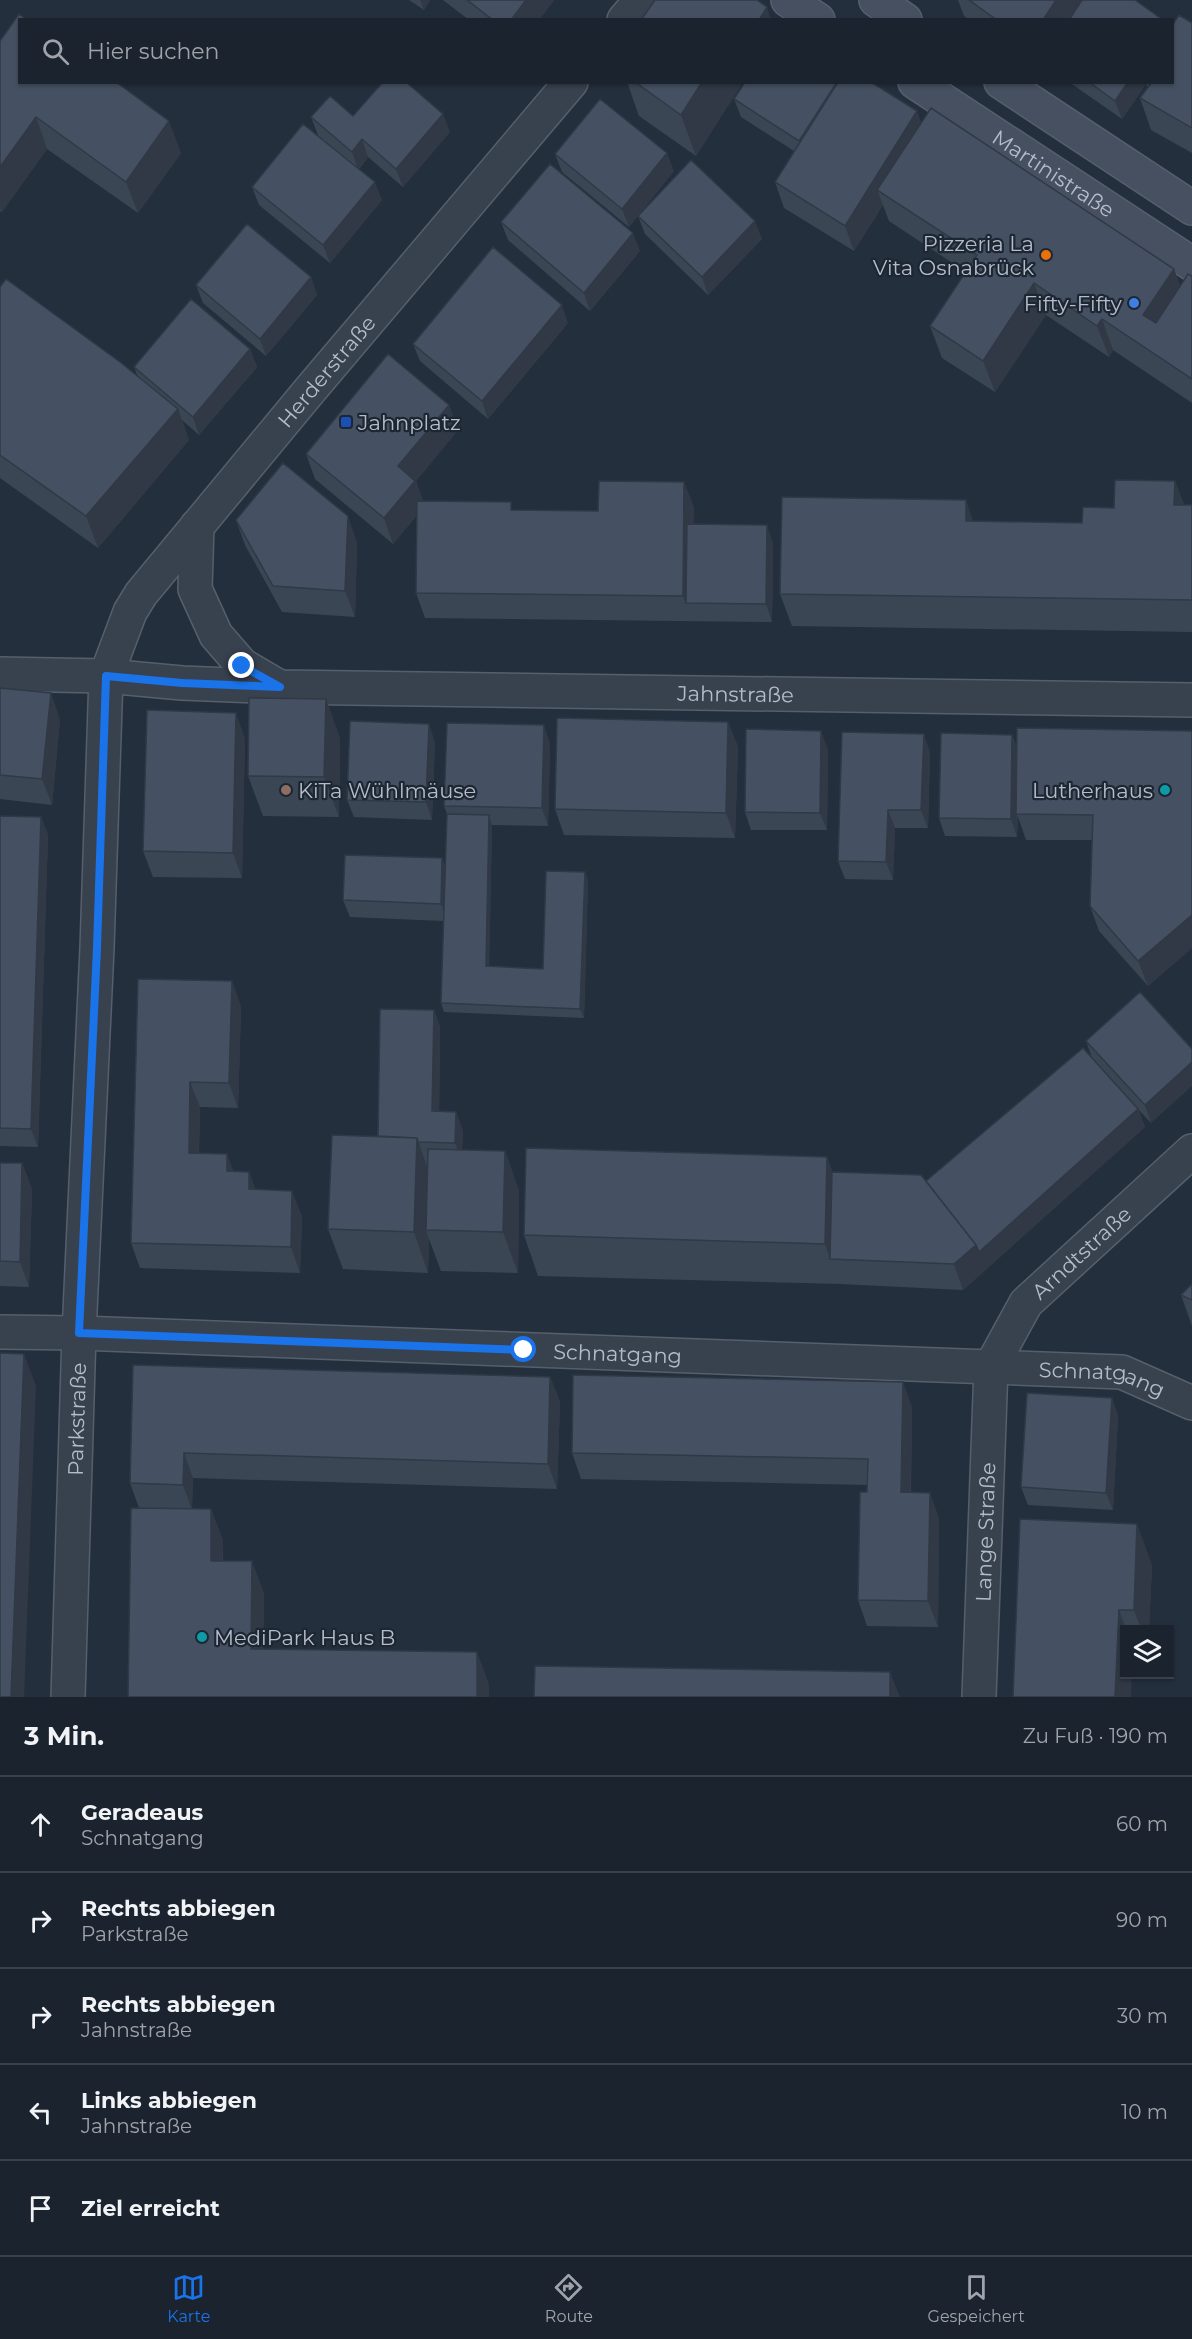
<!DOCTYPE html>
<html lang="de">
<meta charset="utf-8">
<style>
body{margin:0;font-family:Montserrat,sans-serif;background:#242b36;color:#f1f3f6}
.controls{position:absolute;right:18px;bottom:18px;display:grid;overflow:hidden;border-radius:0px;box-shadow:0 2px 4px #0004}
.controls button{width:54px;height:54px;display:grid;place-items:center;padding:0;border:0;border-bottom:2px solid #39404a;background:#1b232e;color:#f1f3f6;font:30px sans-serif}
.stop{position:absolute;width:18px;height:18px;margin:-14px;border:4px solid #1a73e8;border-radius:50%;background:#fff}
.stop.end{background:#1a73e8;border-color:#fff;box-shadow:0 2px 6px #0008}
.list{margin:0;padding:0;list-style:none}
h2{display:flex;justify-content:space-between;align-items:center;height:78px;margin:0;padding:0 24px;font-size:26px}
h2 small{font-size:20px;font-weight:400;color:#a0a4aa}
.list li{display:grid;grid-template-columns:39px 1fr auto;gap:18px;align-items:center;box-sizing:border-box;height:96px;padding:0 24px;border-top:2px solid #39404a}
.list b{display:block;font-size:22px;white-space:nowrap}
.list p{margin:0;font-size:20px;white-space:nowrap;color:#a0a4aa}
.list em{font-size:20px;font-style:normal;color:#a0a4aa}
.icon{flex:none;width:33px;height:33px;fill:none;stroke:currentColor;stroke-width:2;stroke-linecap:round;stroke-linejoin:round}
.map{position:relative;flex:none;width:1192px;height:1697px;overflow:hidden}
.search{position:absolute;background:#1b232e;box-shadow:0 2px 4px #0004;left:18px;right:18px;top:18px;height:66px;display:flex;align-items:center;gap:15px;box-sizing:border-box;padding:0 21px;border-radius:0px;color:#a0a4aa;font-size:22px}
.sheet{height:558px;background:#1b232e}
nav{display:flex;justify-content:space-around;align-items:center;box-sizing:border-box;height:84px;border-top:2px solid #39404a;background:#1b232e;font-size:16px;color:#a0a4aa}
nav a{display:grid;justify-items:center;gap:3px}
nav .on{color:#1a73e8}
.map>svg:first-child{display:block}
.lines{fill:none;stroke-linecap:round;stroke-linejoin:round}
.minor-casing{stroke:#565f6c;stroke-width:36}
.secondary-casing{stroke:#565f6c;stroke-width:36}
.minor{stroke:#38414e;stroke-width:33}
.secondary{stroke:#465061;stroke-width:33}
.wall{fill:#3b4654}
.shaded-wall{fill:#303945}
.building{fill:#455162;stroke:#303945;stroke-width:1.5}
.route{stroke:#1a73e8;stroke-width:8}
.food-dot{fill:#e8710a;stroke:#1d2633;stroke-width:2}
.shop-dot{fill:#3f7fe0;stroke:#1d2633;stroke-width:2}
.transit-dot{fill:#1a4fb4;stroke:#1d2633;stroke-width:2}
.education-dot{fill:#8d6e63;stroke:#1d2633;stroke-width:2}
.culture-dot{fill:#0f9aa8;stroke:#1d2633;stroke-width:2}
.labels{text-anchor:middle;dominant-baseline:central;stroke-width:4.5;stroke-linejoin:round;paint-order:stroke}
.street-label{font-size:21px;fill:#b4bcc9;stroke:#1d2633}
.poi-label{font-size:21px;fill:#b4bcc9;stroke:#1d2633;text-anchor:end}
</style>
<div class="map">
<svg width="1192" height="1697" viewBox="0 0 1192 1697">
<rect width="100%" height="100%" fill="#242f3e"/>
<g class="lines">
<defs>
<g id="minor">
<path d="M624,20L641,0"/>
<path d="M197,526L195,589L216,635L242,665L276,685"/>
<path id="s1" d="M0,674L106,676L182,683L280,687L1192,700"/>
<path id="s2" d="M0,1332L79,1333L1122,1372L1192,1403"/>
<path id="s3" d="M68,1697L79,1333L97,948L106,676L130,612L141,594L310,390L571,82"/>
<path id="s4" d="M979,1697L991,1367L1026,1303L1192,1151"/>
</g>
<g id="secondary">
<path d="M788,0L818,20"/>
<path d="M876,0L905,20"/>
<path id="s5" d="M915,82L1192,264"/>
<path d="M1001,82L1192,208"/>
</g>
</defs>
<use href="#minor" class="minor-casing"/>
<use href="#secondary" class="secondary-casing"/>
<use href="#minor" class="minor"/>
<use href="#secondary" class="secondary"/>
</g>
<path class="wall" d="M409,0H430L424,10Z
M443,0H554L539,20H469Z
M958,0H1135L1163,20H969L964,16Z
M1192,23V153L1151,130L1140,98L1147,88L1146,84L1122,119L1069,82H1173Z
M0,41L181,153L138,213L47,149L2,212L0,211Z
M627,82H743L696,156L639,116Z
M734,99L921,123L1174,269L1180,286L1192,276V403L1113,350L1109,357L1046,315L995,392L942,358L930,326L966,272L889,221L883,205L854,251L784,208L775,182L794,151L741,117Z
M353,116L450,132L403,187L368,157L359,169L382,200L330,263L259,205L252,187L318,135L311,117Z
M555,154L674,171L629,227L562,172Z
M638,216L762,239L708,295L645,234Z
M501,222L640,251L590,311L508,240Z
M311,277L317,295L266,356L203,303L196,285Z
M0,287L138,377L134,367L250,349L257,367L199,435L182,420L189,440L98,548L0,478Z
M568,323L488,419L420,361L413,344Z
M449,405L458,430L416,481L423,501L514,510L598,511L684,482L694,508L693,524L773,543L772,622L425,618L416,593L417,515L393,544L315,479L306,454Z
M1175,481L1184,505H1192V632L792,626L780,594L974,521L1082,523Z
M236,520L357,542L355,617L282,612L245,545Z
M0,688L60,719L52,805L0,799Z
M326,699L340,739L339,817L263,816L248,776Z
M728,722L738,747L735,838L564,835L555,809Z
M1192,731V948L1148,986L1099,931L1090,906L1092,840H1026L1018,817L1017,837L945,836L939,818L1012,735L1017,747Z
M245,738L242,878L153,877L143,851Z
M435,742L432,820L354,817L347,800Z
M550,743L548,826L492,825L489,966L543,969L585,872L588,881L584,1018L444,1012L441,1003L444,921L350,917L343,900L445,867L447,814L444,806Z
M828,749L827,830H751L745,812Z
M930,752L928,828H895L893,880L845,879L838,861Z
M0,816L41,817L48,835L38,1147L0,1146Z
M138,979L232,981L241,1007L238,1108L200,1107L199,1153L234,1171L249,1172L255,1189L302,1216L300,1273L140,1268L131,1243Z
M1140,992L1151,1123L1138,1109L1145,1127L963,1290L840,1284L538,1276L524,1235L832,1172L926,1181L1092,1058L1086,1041Z
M434,1010L440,1027L439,1111L463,1130L462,1150L505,1151L519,1191L518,1273L441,1271L429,1239L428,1273L343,1269L328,1229L377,1136Z
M0,1163H22L32,1189L29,1287L0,1286Z
M1192,1284V1326L1181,1295Z
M133,1365L550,1377L560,1402L557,1489L193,1478L192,1509H211L223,1541V1561L264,1593L263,1649L489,1684L128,1697L139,1508L130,1483Z
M1112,1398L1118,1416L1113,1510L1028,1505L1021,1487Z
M912,1407L911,1492L939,1518L938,1627L867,1626L858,1600L867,1485L581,1479L572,1453Z
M1152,1565L1149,1629H1125L1013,1697Z"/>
<path class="shaded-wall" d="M420,0H430L424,10Z
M526,0H554L539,20H511Z
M1056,0H1083L1069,20H1043Z
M767,7L771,20H759Z
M702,82H743L696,156L681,115Z
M837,82L806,159L799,141Z
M1128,82H1145L1146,84L1122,119L1115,101Z
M917,111L926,136L877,190L883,205L854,251L845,226Z
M443,114L450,132L403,187L396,169Z
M36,117L47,149L2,212L0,208V167Z
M169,121L181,153L138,213L126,182Z
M362,139L368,157L358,169L352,152Z
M667,153L674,171L629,227L622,209Z
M375,182L382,200L330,263L323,245Z
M755,221L762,239L708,295L702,277Z
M633,233L640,251L590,311L584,293Z
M1174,269L1185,301L1155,346L1143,315Z
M311,277L317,295L266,356L260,339Z
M1034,283L1046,315L995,392L983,361Z
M562,305L568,323L488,419L482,401Z
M1102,319L1113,350L1109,357L1097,326Z
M250,349L257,367L199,435L193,417Z
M449,405L458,430L416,481L425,506L393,544L384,518L398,466Z
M178,409L189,440L98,548L86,516Z
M1175,481L1186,513L1174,505Z
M684,482L694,508L693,603H686L683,596Z
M966,500L977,532L966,521Z
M348,516L357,542L355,617L345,591Z
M767,525L773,543L772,622L766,604Z
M51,693L60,719L52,805L42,779Z
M326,699L340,739L339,817L324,777Z
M236,713L245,738L242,878L233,853Z
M728,722L738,747L735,838L726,813Z
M429,724L435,742L432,820L426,802Z
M544,725L550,743L548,826L542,808Z
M821,731L828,749L827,830L820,813Z
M924,734L930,752L928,828L921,810Z
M1012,735L1019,753L1016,814L1018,817L1017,837L1011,819Z
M888,810L895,828L893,880L886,862Z
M489,815L492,825L489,975L486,966Z
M41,817L48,835L38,1147L31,1129Z
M442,858L449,876L447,922L441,904Z
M585,872L588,881L584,1018L580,1009Z
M1192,915V948L1148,986L1138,961Z
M232,981L241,1007L238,1108L229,1083Z
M434,1010L440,1027L439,1128L432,1111Z
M1192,1062V1086L1151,1123L1145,1105Z
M190,1082L200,1107L198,1179L189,1153Z
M1138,1109L1145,1127L963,1290L954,1264Z
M456,1112L463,1130L461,1161L455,1143Z
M417,1138L431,1178L426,1230L429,1239L428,1273L414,1232Z
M505,1151L519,1191L518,1273L503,1232Z
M227,1154L237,1180L227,1171Z
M827,1157L842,1197L830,1259L825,1244Z
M22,1163L32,1189L29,1287L20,1262Z
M249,1172L258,1198L249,1189Z
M292,1191L302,1216L300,1273L291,1247Z
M24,1354L36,1386L24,1697H11Z
M550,1377L560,1402L557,1489L548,1464Z
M903,1382L912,1407L910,1518L901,1492Z
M1112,1398L1118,1416L1113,1510L1106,1493Z
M184,1453L193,1478L192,1510L183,1485Z
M930,1493L939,1518L938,1627L928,1601Z
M211,1509L223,1541L222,1592L211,1561Z
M1137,1524L1152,1565L1149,1629H1141L1134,1610Z
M252,1561L264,1593L262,1681L251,1649Z
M1119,1610L1126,1629H1125V1674H1132L1131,1697H1115Z
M477,1652L489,1684V1697H477Z
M890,1672L900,1697H890Z"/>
<path class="building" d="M467,0H526L511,20H493Z
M655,0H757L767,7L759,20H641Z
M969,0H1056L1043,20H997Z
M1082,0H1135L1163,20H1069Z
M19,14L27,20H20V82H116L169,121L126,182L36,117L0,167V41Z
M1179,15L1192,23V128L1140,98L1152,82H1173V24Z
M383,82H406L443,114L396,169L362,139L352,152L311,117L330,96L353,116Z
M635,82H702L681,115Z
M745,82H837L799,141L734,99Z
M838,82H871L917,111L845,226L775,182Z
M1089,82H1128L1115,101Z
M600,99L667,153L622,209L555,154Z
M931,108L1174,269L1143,315L1156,323L1188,274L1192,276V379L1102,319L1097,326L1034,283L983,361L930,326L977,255L877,190Z
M303,124L375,182L323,245L252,187Z
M691,160L755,221L702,277L638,216Z
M550,164L633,233L584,293L501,222Z
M247,224L311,277L260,339L196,285Z
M493,247L562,305L482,401L413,344Z
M6,279L120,362L178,409L86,516L0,455V287Z
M191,299L250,349L193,417L134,367Z
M388,354L449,405L398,466L415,481L384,518L306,454Z
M283,463L348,516L345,591L273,586L236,520Z
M1115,480L1175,481L1174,505H1192V600L780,594L782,497L966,500V521L1082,523L1083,507L1114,508Z
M599,481L684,482L683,596L416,593L417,501L511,502V510L598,511Z
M687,524L767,525L766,604L686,603Z
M0,688L51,693L42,779L0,775Z
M249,698L326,699L324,777L248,776Z
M147,710L236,713L233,853L143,851Z
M557,718L728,722L726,813L555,809Z
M350,721L429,724L426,802L347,800Z
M447,723L544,725L542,808L444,806Z
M1017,728L1192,731V915L1138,961L1090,906L1093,815L1016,814Z
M746,729L821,731L820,813L745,812Z
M842,732L924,734L921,810H888L886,862L838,861Z
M941,733L1012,735L1011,819L939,818Z
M447,814L489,815L486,966L543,969L546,871L585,872L580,1009L441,1003Z
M0,816L41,817L31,1129L0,1128Z
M345,855L442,858L441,904L343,900Z
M138,979L232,981L229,1083L190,1082L189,1153L227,1154V1171L249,1172V1189L292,1191L291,1247L131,1243Z
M1140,992L1192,1049V1062L1145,1105L1086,1041Z
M380,1009L434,1010L432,1111L456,1112L455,1143L418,1142L417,1138L378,1136Z
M1083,1048L1138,1109L979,1252L976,1245L926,1181Z
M332,1135L417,1138L414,1232L328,1229Z
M526,1148L827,1157L825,1244L524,1235Z
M428,1149L505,1151L503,1232L426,1230Z
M0,1163H22L20,1262L0,1261Z
M832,1172L921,1175L976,1245L954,1264L830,1259Z
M1192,1284V1300L1181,1295Z
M0,1353L24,1354L11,1697H0Z
M133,1365L550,1377L548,1464L184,1453L183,1485L130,1483Z
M573,1375L903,1382L901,1492L930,1493L928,1601L858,1600L860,1492H867L868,1459L572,1453Z
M1027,1393L1112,1398L1106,1493L1021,1487Z
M131,1508L211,1509V1561H252L251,1649L477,1652V1697H128Z
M1020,1519L1137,1524L1134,1610H1119L1115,1697H1013Z
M535,1666L890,1672V1697H534Z"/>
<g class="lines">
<path class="route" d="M242,666L280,687L182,683L106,676L97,948L79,1333L524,1350"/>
</g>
<circle class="food-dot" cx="1046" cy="255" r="6"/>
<circle class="shop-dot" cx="1134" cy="303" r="6"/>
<rect class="transit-dot" x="340" y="416" width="12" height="12" rx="3"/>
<circle class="education-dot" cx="286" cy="790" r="6"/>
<g class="culture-dot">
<circle cx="1165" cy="790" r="6"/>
<circle cx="202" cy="1637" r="6"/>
</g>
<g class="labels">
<g class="street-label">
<text stroke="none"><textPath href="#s5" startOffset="166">Martinistraße</textPath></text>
<text stroke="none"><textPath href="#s3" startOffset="1401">Herderstraße</textPath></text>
<text stroke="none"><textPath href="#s1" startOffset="736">Jahnstraße</textPath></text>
<text stroke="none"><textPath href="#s4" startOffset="478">Arndtstraße</textPath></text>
<text stroke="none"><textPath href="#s2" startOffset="618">Schnatgang</textPath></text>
<text stroke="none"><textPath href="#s2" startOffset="1104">Schnatgang</textPath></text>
<text stroke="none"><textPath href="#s3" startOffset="278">Parkstraße</textPath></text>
<text stroke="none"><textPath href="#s4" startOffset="165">Lange Straße</textPath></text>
</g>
<g class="poi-label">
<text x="1034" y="243">Pizzeria La<tspan x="1034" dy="24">Vita Osnabrück</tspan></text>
<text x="1122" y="303">Fifty-Fifty</text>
<text x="358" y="422" text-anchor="start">Jahnplatz</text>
<text x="298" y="790" text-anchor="start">KiTa Wühlmäuse</text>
<text x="1153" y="790">Lutherhaus</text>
<text x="214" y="1637" text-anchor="start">MediPark Haus B</text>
</g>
</g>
</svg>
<div class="controls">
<button><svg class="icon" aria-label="layers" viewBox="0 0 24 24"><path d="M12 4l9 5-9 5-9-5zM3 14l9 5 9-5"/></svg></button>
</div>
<div class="stop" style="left:524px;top:1350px"></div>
<div class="stop end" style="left:242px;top:666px"></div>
<div class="search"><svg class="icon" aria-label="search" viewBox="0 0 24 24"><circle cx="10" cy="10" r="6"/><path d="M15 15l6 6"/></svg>Hier suchen</div>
</div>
<section class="sheet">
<h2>3 Min.<small>Zu Fuß · 190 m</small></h2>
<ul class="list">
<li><svg class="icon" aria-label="ahead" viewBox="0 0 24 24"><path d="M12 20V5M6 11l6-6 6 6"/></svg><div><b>Geradeaus</b><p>Schnatgang</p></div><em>60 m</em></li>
<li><svg class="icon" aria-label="right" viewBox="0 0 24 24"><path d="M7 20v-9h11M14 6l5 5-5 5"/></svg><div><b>Rechts abbiegen</b><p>Parkstraße</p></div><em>90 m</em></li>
<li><svg class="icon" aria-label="right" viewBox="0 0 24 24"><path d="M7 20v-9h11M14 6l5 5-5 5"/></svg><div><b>Rechts abbiegen</b><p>Jahnstraße</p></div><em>30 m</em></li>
<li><svg class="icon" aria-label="left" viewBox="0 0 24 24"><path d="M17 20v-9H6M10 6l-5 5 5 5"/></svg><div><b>Links abbiegen</b><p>Jahnstraße</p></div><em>10 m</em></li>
<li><svg class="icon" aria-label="arrive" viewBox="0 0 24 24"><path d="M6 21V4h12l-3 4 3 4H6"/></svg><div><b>Ziel erreicht</b></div></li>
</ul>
</section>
<nav>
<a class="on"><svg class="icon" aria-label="map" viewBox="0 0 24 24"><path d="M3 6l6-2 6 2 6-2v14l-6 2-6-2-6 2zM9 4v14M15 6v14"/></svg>Karte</a>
<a><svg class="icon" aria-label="directions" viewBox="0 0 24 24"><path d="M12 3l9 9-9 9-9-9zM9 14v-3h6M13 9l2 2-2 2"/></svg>Route</a>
<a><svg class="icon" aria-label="saved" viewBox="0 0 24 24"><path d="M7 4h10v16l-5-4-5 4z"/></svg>Gespeichert</a>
</nav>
